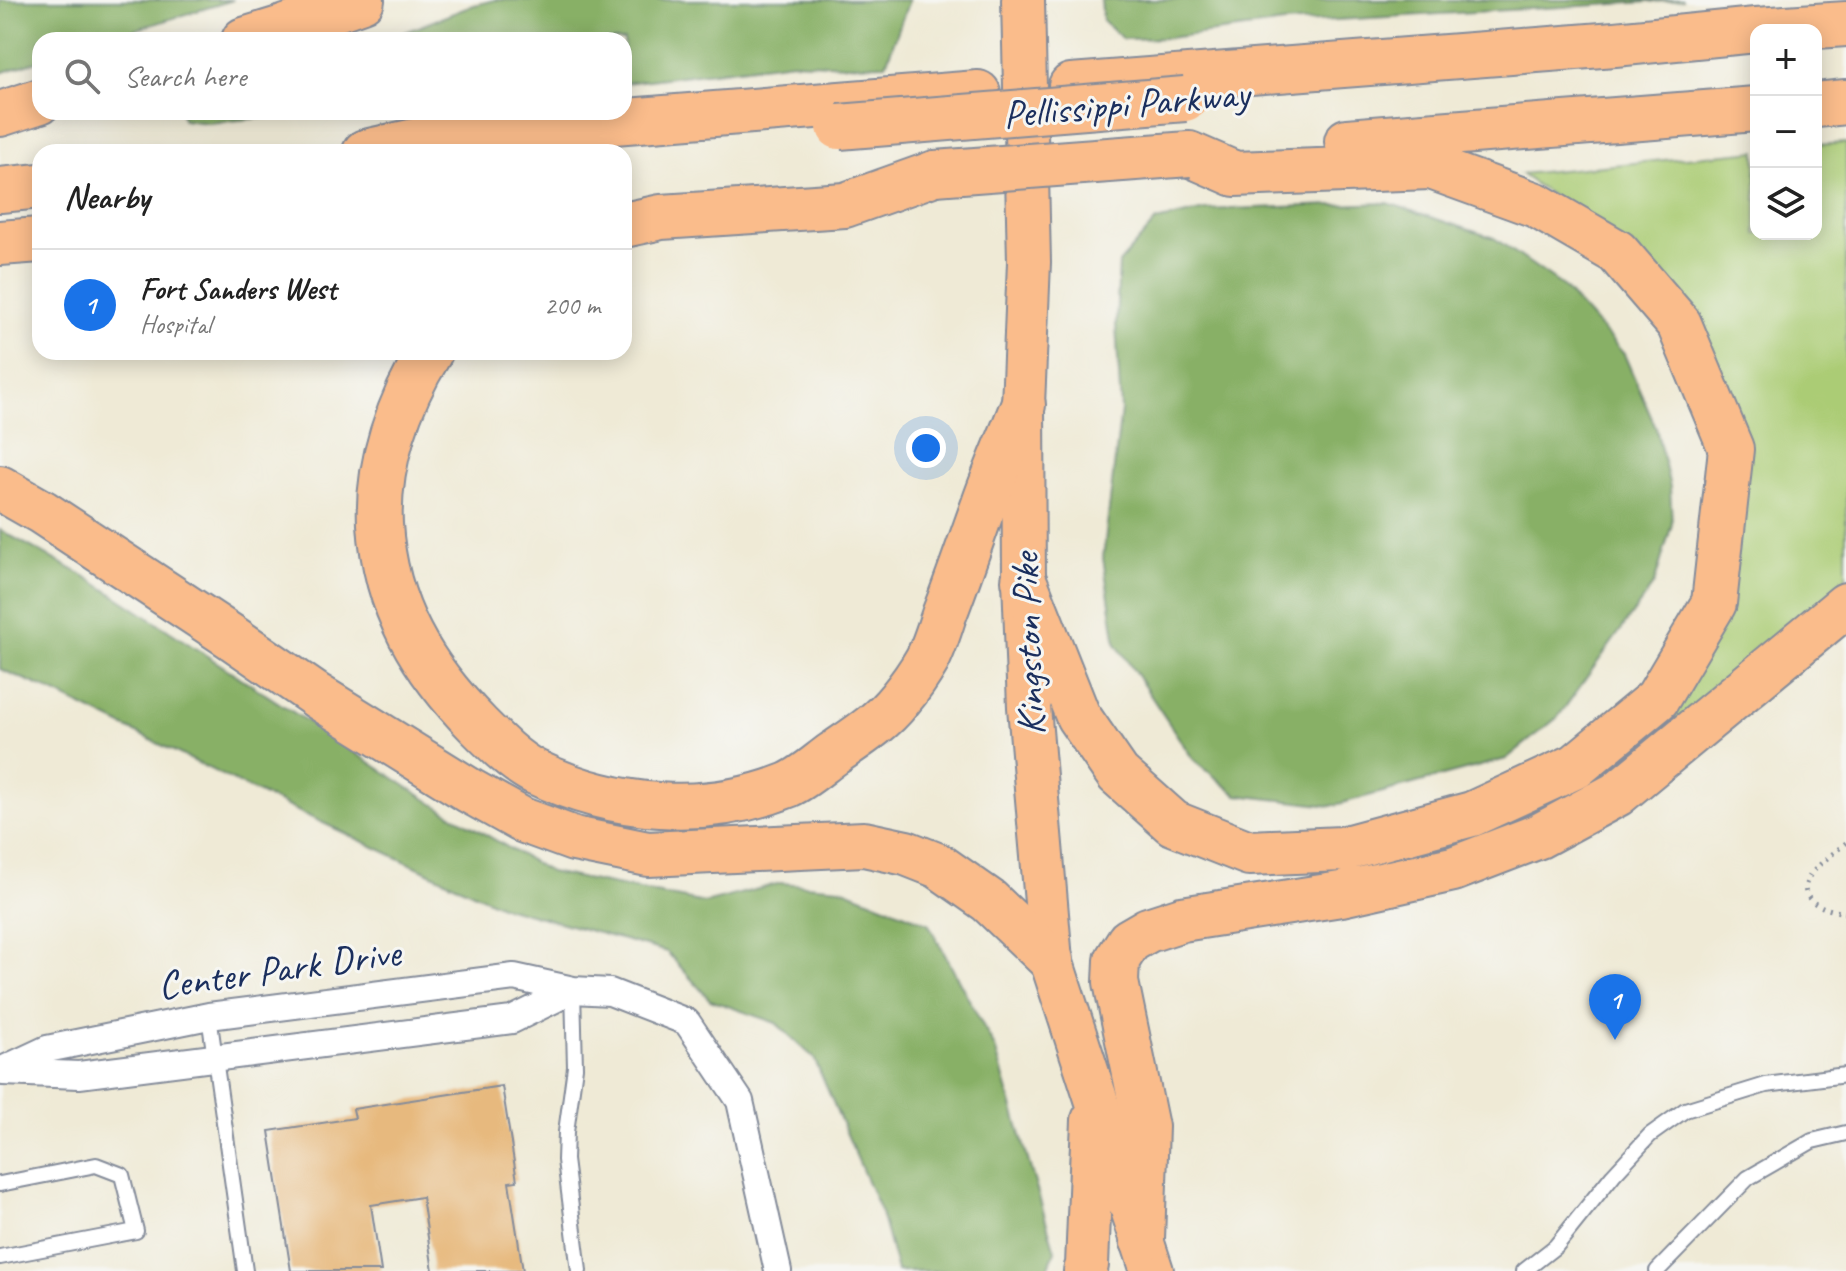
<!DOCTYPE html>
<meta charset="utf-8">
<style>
body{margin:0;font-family:Caveat,sans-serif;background:#f6f6f6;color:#222}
.controls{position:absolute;right:24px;top:24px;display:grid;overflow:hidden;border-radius:16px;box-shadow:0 4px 20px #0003}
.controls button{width:72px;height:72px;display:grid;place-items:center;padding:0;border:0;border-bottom:2px solid #e0e0e0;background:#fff;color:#222;font:40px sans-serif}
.you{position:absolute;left:926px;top:448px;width:28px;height:28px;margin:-20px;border:6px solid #fff;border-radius:50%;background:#1a73e8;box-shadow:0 0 0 12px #1a73e833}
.badge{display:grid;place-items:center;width:52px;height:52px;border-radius:50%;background:#1a73e8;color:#fff;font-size:26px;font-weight:700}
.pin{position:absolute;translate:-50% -66px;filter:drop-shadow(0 2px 4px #0008)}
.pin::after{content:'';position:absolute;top:42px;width:28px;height:24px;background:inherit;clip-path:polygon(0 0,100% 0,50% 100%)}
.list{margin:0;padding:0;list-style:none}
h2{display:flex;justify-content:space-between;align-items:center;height:104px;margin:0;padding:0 32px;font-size:34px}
h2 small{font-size:26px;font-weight:400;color:#767676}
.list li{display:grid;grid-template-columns:52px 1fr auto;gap:24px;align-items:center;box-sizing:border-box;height:112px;padding:0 32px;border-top:2px solid #e0e0e0}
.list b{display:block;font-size:30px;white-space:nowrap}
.list p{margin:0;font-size:26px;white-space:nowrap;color:#767676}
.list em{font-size:26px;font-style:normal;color:#767676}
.icon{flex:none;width:44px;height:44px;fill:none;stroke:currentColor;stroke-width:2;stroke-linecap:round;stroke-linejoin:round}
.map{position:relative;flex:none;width:1846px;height:1271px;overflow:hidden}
.search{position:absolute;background:#fff;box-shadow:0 4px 20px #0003;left:32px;top:32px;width:600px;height:88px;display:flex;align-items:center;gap:20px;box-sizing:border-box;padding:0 28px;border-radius:24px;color:#767676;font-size:30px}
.panel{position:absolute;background:#fff;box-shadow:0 4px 20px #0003;left:32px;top:144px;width:600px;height:216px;border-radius:24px}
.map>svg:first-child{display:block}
.green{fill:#abcc74;stroke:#637e69;stroke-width:2}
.forest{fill:#88b066;stroke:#527062;stroke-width:2}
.building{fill:#e7b97e}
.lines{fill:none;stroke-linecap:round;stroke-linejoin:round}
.lane-casing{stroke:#858c9a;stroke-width:18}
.street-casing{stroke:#858c9a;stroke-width:30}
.primary-casing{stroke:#858c9a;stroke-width:46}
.highway-casing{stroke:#858c9a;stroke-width:48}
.path{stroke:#858c9a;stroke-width:5;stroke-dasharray:2 6;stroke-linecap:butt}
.lane{stroke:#fff;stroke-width:14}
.street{stroke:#fff;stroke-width:26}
.primary{stroke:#fabc8b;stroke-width:42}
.highway{stroke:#fabc8b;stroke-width:44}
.highway-bridge-casing{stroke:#858c9a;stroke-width:48;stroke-linecap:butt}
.highway-bridge{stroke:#fabc8b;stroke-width:44}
.labels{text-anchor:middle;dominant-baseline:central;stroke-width:6;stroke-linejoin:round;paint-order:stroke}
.street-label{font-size:40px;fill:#1b2f5e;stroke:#f6f6f2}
</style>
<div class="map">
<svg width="1846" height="1271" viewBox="0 0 1846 1271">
<rect width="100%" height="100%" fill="#f6f6f2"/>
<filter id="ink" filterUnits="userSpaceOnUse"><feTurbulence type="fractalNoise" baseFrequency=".0125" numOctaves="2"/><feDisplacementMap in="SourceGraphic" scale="16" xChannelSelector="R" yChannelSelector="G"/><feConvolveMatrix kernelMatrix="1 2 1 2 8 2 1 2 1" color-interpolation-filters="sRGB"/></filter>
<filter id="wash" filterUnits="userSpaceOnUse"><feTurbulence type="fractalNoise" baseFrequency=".006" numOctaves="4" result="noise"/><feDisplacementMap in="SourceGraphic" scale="32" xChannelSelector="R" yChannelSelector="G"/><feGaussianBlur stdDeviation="1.8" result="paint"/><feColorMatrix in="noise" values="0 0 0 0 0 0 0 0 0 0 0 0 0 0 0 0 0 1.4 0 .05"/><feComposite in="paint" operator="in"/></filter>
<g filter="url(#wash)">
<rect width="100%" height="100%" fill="#efead6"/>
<path class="green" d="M1846,143V579L1646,761L1645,752L1638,748L1733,579L1731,427L1643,260L1521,174L1756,151V234H1816V145Z"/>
<path class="forest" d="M0,0H233L101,40H40V60L0,73Z
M495,0H909L886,64L845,65L793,62L624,83V40H385L474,5Z
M1101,0H1684L1284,23L1168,38L1123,39L1103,21Z
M180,112H324L208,123L184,120Z
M1388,203L1494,238L1561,285L1624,354L1656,428L1670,487L1672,524L1654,584L1558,717L1506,759L1331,806L1237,795L1193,759L1116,644L1103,558L1121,410L1116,324L1119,263L1156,221L1205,210Z
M0,530L88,578L432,803L550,872L705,903L781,883L841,888L928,923L995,1048L1055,1251L1047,1271H897L881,1213L814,1058L776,1023L710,1000L667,952L501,906L261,794L45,688L0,669Z"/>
<g id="blocks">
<path class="building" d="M502,1086L517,1181L509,1182L523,1271H433L422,1197L371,1205L381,1271H291L269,1131L355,1118L353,1109Z"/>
</g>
</g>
<g filter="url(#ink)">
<use href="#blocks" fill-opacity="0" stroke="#858c9a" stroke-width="2"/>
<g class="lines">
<defs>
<path id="lane" d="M573,990L575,1067L566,1132L565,1160L579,1271
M209,1016L245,1271
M0,1184L96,1165L122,1175L136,1231L0,1257
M1524,1271L1556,1246L1613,1175L1650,1135L1685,1110L1766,1085L1846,1075
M1657,1271L1748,1178L1812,1141L1846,1133"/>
<path id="street" d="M0,1071L47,1049L209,1016L514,977L573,990L610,992L687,1022L740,1101L778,1271
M3,1072L79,1075L512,1020L573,990"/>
<path id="primary" d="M1023,0L1029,262L1023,405L1024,580L1029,707L1051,960L1152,1271
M1085,1271L1087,1265L1093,1120"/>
<path id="highway" d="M1756,30L1846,24
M244,40L283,28L362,0
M1071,86L1615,44L1756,30
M1816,105L1846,102
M0,114L40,101
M1347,141L1756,109
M365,152L438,136L978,93
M0,190L40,186
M624,225L661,217L845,205L935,173
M0,243L40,240
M430,352C399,401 377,465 380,524C385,607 422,668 479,726C495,742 515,762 535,772C615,810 706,818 788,785C804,778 819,764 833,754C856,738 882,722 899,700C909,688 919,674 927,660C934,647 939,630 944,615C958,579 970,543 983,507C995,472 1010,439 1023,405
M0,488L42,512L230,636L317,696L470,791L522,820L574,839L648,854L864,844L906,853L939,866L989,901L1051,960
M1024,580L1078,716L1118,774L1173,823L1249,853L1342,849L1472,814L1576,766L1657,699L1714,603L1731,449L1679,324L1617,252L1536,205L1431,167L1235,174L1189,154
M1142,1239L1146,1127L1116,982L1117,960L1129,941L1148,930L1182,919L1341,894L1453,869L1539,836L1617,794L1846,605"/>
</defs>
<use href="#lane" class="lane-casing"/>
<use href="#street" class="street-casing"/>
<use href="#primary" class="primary-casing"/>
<use href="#highway" class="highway-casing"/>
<path class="path" d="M1846,843C1834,853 1821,862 1811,874C1792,901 1826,910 1846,913"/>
<use href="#lane" class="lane"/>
<use href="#street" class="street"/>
<use href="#primary" class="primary"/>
<use href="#highway" class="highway"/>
<defs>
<path id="highway-bridge" d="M839,127L1185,99
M935,173L1189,154"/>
</defs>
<use href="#highway-bridge" class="highway-bridge-casing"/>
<use href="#highway-bridge" class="highway-bridge"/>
</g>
</g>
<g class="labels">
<g class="street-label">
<text transform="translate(1126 104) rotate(-5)">Pellissippi Parkway</text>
<text transform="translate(1028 644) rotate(-92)">Kingston Pike</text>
<text transform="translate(279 969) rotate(-8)">Center Park Drive</text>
</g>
</g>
</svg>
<div class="controls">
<button>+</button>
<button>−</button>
<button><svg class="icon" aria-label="layers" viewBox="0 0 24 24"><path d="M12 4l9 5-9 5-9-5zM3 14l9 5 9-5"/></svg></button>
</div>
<div class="you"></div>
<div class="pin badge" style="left:1615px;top:1040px">1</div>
<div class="search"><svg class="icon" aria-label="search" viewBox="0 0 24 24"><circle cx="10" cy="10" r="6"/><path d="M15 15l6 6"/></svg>Search here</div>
<section class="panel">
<h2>Nearby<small></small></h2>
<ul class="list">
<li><span class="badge">1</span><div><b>Fort Sanders West</b><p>Hospital</p></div><em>200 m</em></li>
</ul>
</section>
</div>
